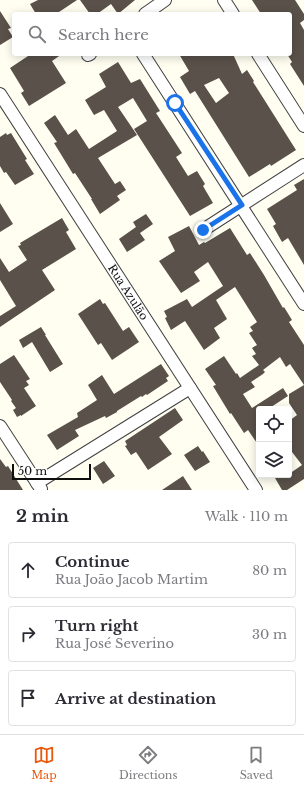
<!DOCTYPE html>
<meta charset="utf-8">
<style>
body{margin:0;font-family:"Libre Baskerville",serif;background:#f2f2f3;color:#2b2b33}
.controls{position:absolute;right:12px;bottom:12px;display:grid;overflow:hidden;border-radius:4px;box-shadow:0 2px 10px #0003}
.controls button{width:36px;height:36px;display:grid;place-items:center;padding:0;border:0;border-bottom:1px solid #e1e1e2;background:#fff;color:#2b2b33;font:20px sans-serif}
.scale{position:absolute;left:12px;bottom:10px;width:79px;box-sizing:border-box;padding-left:4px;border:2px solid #0f0f0f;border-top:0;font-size:11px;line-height:14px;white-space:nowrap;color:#0f0f0f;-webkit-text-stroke:3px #fff;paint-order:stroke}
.stop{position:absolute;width:12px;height:12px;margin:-9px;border:3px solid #1a73e8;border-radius:50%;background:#fff}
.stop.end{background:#1a73e8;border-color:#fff;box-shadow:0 1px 4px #0008}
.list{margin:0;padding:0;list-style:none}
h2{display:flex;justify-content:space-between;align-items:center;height:52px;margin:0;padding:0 16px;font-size:17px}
h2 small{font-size:13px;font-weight:400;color:#7c7c81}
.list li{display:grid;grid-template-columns:26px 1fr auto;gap:12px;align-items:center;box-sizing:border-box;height:56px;margin:0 8px 8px;padding:0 8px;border:1px solid #e1e1e2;border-radius:4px}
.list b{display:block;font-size:15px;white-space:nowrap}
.list p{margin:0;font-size:13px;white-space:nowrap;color:#7c7c81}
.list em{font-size:13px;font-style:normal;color:#7c7c81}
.icon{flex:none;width:22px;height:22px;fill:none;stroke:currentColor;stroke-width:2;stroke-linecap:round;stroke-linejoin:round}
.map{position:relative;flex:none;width:304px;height:490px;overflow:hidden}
.search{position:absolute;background:#fff;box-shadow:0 2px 10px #0003;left:12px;right:12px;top:12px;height:44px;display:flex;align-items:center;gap:10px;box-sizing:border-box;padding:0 14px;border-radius:4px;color:#7c7c81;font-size:15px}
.sheet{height:244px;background:#fff}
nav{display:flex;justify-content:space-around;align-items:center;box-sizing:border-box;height:56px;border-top:1px solid #e1e1e2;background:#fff;font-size:11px;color:#7c7c81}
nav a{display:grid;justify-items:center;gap:2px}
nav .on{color:#ea580c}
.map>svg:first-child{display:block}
.building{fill:#59514a;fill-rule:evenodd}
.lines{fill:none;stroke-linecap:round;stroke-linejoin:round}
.street-casing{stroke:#424242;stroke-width:14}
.street{stroke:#fff;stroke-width:12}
.route{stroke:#1a73e8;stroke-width:5}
.labels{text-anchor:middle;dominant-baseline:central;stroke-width:4;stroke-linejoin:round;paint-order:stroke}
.street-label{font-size:11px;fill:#0f0f0f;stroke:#fff}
</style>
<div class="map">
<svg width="304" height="490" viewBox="0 0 304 490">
<rect width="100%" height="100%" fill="#fffef1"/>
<path class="building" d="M38,0H77L56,14H36L30,4Z
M80,0H135L118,14L111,4L97,14H90Z
M252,0H295L304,14V20L300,23L304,30V86L290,64L292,62L287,54H290V14H261Z
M0,11L11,28L8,29L13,37L0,45Z
M31,54H62L52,61L66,83L29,106L21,93L24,91L10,68Z
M179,54H233L242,74L247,70L254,81L253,82L296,150L271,166L270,164L249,177L195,91L190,94L180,77L189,71ZM219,78L229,93L216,103L204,85Z
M118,62L131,83L140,79L160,111L156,113L182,153L176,157L188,176L197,171L205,184L203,186L213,203L190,216L134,129L147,121L133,98L118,107L137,135L98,158L115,184L120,181L126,190L117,196L120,200L100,214L91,199H92L75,173L73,174L62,156L54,143L57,142L44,123L55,115L68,135L76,129L89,149L117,131L104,110L94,115L85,100L106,87L99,74Z
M6,133L7,135L11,133L27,159L25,160L34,174L15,185L6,172L4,173L0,166V137Z
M304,179V265L288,238L282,242L273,226L276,224L267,209L297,190L294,185Z
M0,203L13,224L0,232Z
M146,214L153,224L140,233L145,240L127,252L119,239L136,227L133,222Z
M62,218L69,230L66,232L76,249L42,270L55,290L0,327V316L16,306L0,280V258L9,272L27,260L18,246L21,245L20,243Z
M189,226L199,245L204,242L205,243L230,228L247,255L250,253L264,275L283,308L284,307L292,320L289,322L304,345V479L287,490H282L275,478L279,475H289V474L302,465L292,452L289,454V421L297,415L289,403V394L304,385L290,364L286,367L280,357L263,370L265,372L263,374L251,382L255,387L243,394L252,408L283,388L288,396L268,409H259V446L248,430L244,433L231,413L230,414L213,386L216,385L205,369L224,356L236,374L237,373L240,378L259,365L252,356L256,354L252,348L257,345L249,333L253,331L250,327L257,322L235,287L216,300L227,319L214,328L220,338L204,350L185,321L171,330L165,318L167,317L164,311L187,299L192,307L223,286L208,262L194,272L200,281L181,293L159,261L175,251L168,237Z
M100,299L103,304L105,303L123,331L129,327L139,342L112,360L101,343L98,345L78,314Z
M41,327L46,335H45L63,364L50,372L32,342L23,348L19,340Z
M14,355L30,379L26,381L29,385L24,388L36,406L21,416V415L17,417L13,410L16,408L11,401L12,400L0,382V364Z
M161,364L169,376L166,378L168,381L147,395L146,394L142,397L141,396L117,411V412L106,418L105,416L75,430L79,436L57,450L47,435L78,417L77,413L97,400L88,385L102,375L114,394Z
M175,408L183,420L159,437L172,454L148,470L136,452L131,455L125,446L127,445L125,441Z
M198,446L202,452L203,451L210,462L195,471L184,455Z
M0,459L6,467L8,466L23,490H0Z
M104,461L115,476L103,484L93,468Z
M183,476L192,490H162Z"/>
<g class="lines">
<defs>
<g id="street">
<path d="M224,0L233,14"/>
<path d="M145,14L165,0"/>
<path d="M143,54L304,304"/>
<path d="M258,54L304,126"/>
<path d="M88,55L90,54"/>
<path id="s1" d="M0,94L256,490"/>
<path d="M203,230L304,165"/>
<path d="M0,426L41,489"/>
<path d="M37,483L190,388"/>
</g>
</defs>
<use href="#street" class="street-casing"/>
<use href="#street" class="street"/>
</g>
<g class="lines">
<path class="route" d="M175,103L242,205L203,230"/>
</g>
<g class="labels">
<g class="street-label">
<text stroke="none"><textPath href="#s1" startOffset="236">Rua Azulão</textPath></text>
</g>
</g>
</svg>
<div class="controls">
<button><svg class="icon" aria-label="locate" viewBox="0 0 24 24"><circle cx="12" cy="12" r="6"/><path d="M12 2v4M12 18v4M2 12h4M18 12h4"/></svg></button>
<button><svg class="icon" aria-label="layers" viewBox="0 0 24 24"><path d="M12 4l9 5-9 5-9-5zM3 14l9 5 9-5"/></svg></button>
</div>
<div class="scale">50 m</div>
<div class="stop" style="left:175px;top:103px"></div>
<div class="stop end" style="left:203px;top:230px"></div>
<div class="search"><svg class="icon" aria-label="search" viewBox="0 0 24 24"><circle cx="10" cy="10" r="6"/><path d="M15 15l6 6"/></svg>Search here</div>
</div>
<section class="sheet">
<h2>2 min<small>Walk · 110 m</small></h2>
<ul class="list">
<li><svg class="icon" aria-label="ahead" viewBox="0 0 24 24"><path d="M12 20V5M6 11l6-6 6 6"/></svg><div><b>Continue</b><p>Rua João Jacob Martim</p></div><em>80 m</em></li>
<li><svg class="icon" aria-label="right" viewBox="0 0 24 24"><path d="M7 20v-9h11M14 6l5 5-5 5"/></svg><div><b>Turn right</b><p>Rua José Severino</p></div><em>30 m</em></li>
<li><svg class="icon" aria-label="arrive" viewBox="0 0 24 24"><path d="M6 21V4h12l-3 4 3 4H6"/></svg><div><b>Arrive at destination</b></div></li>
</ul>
</section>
<nav>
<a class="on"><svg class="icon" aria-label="map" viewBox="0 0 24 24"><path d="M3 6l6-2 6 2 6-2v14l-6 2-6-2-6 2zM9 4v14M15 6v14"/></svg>Map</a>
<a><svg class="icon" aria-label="directions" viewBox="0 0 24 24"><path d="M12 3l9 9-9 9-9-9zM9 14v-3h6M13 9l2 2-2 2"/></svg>Directions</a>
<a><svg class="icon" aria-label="saved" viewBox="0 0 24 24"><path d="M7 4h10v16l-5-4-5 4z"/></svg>Saved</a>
</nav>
